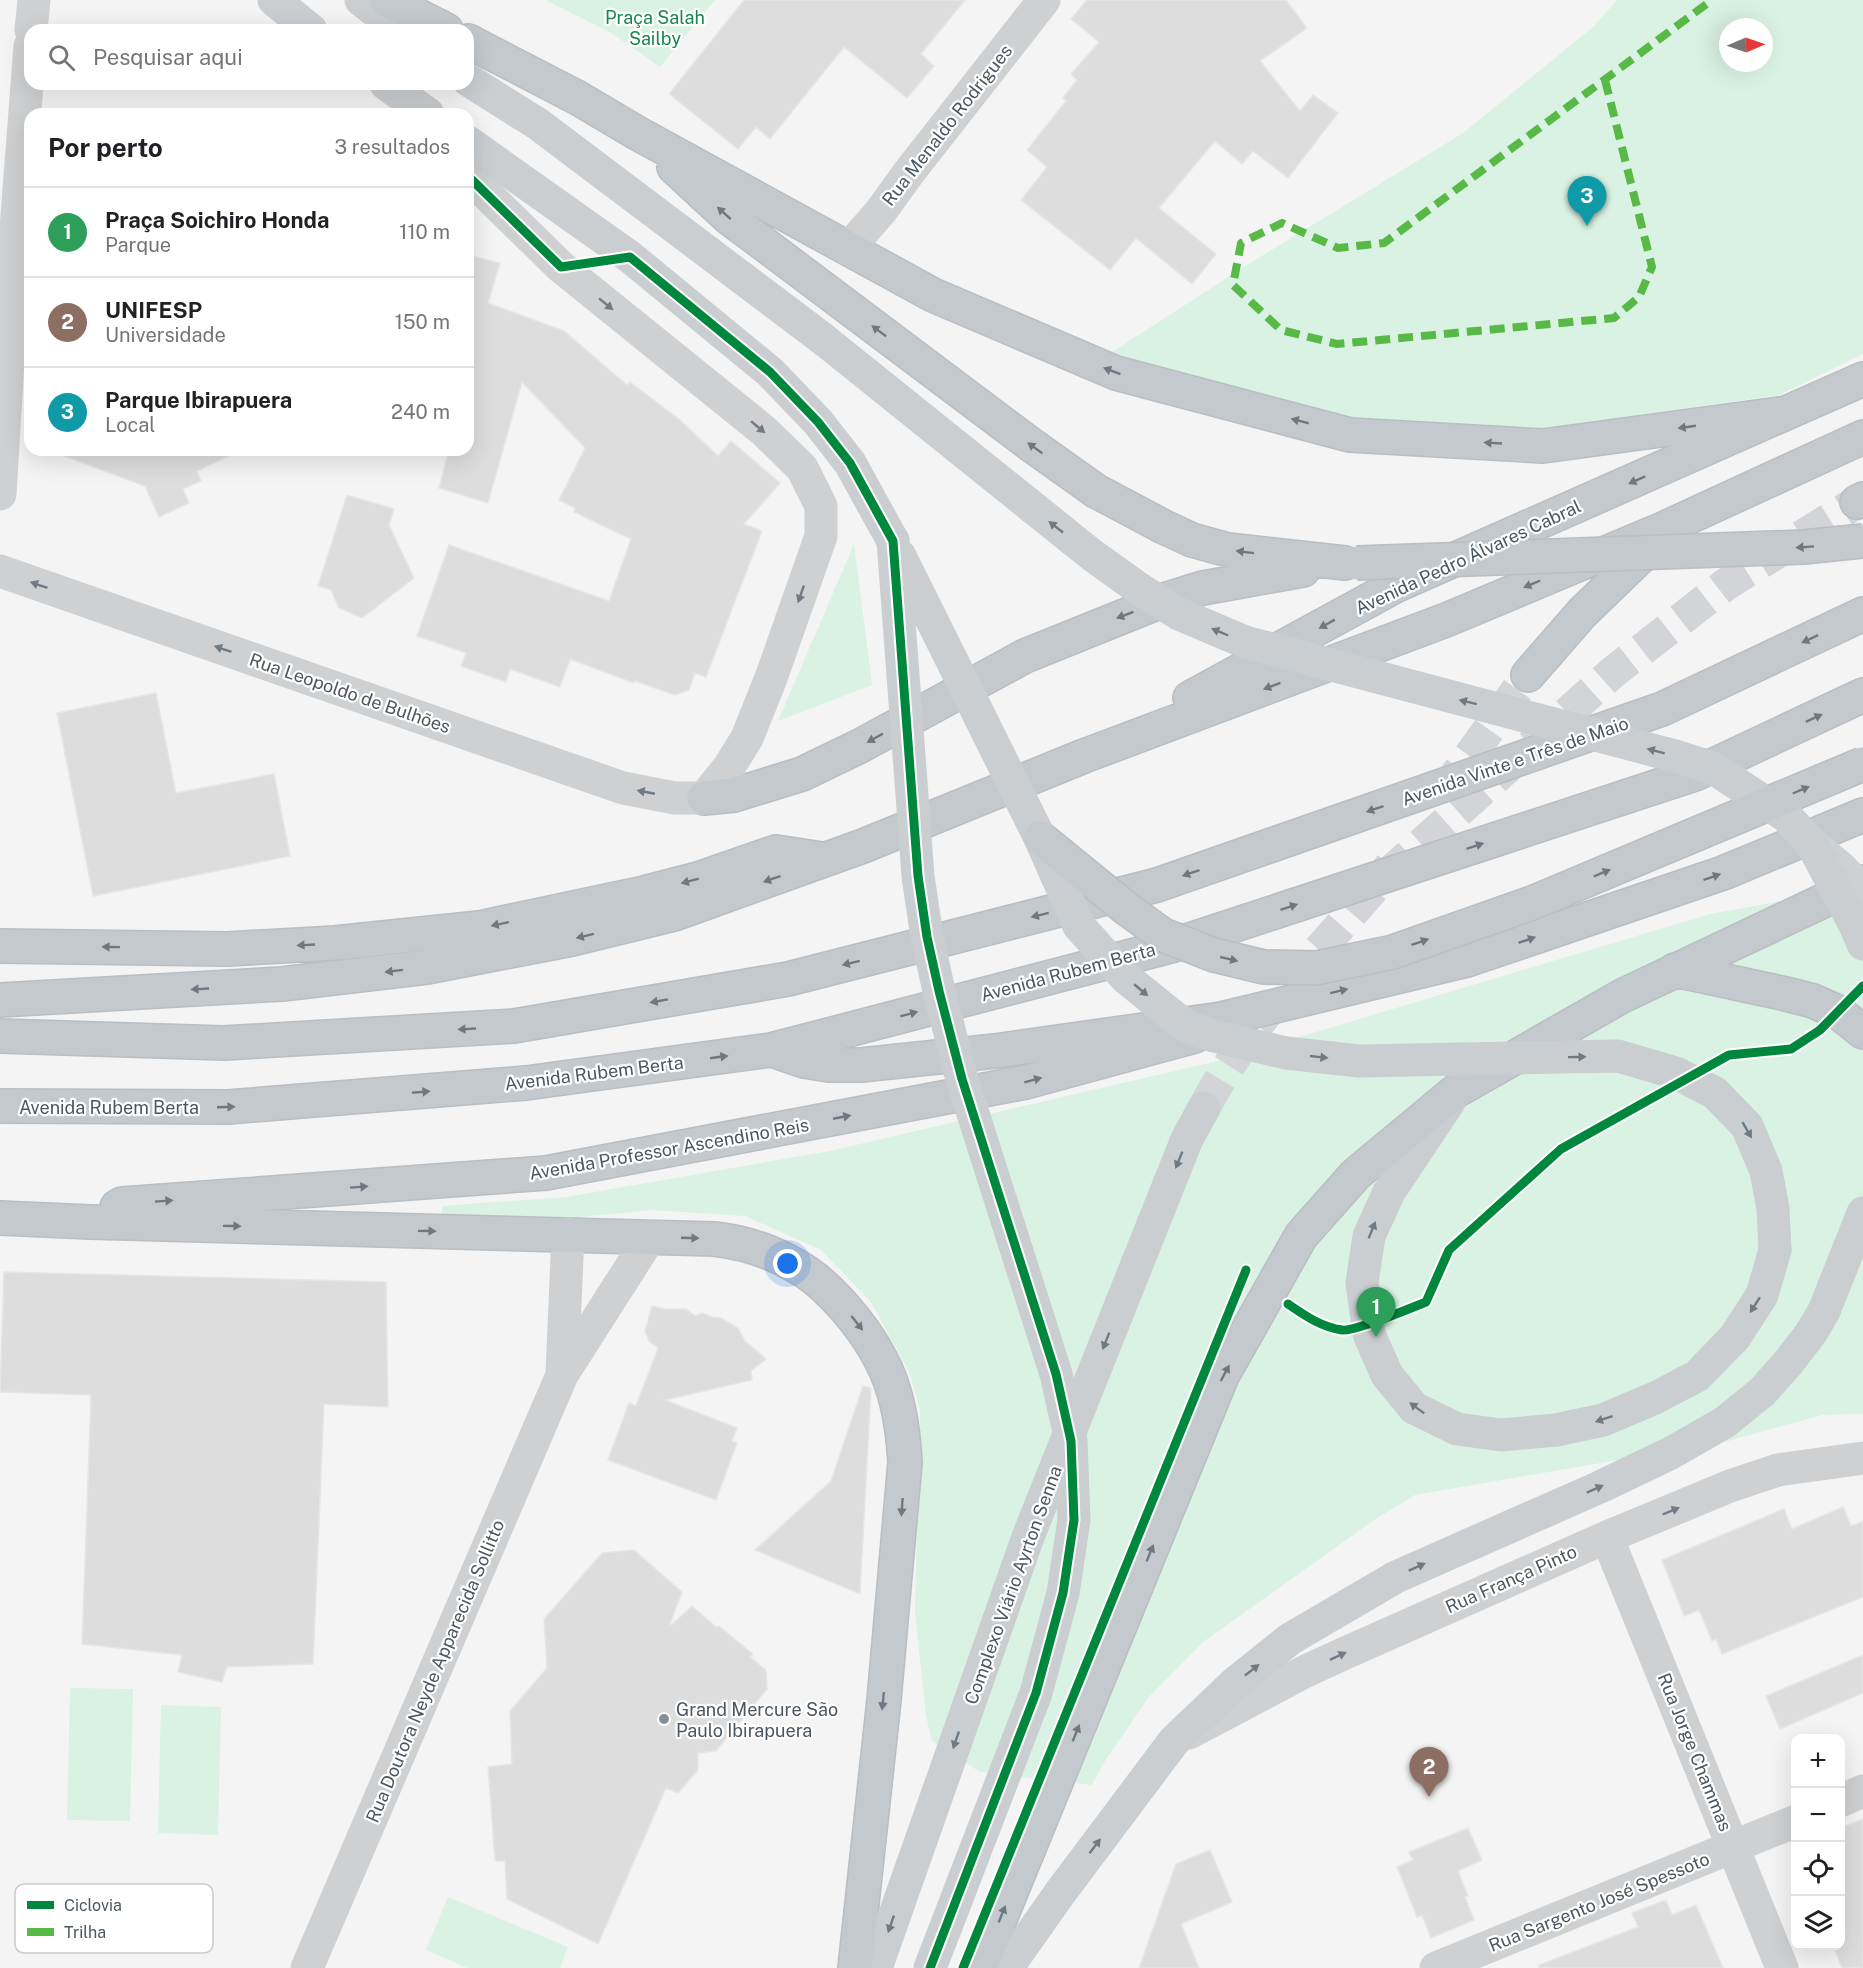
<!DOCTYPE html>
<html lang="pt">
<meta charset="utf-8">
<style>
body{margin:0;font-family:"Public Sans",sans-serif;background:#f6f6f6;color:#202124}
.controls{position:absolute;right:18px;bottom:18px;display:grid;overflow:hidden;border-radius:12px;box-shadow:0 6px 24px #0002}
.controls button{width:54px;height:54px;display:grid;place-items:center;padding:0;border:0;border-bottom:2px solid #e0e0e0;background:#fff;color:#202124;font:30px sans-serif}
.compass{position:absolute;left:1719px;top:18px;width:54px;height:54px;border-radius:50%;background:#fff;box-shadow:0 6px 24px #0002;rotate:88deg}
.you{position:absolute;left:788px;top:1264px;width:21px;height:21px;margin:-15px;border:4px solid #fff;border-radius:50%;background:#1a73e8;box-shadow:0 0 0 9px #1a73e833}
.badge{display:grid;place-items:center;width:39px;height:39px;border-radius:50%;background:#868d94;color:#fff;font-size:20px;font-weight:700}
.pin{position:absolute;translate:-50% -50px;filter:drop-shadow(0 2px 3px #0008)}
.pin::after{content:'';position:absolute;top:32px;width:21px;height:18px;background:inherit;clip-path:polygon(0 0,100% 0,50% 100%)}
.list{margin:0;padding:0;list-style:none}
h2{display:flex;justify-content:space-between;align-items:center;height:78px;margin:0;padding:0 24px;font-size:26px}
h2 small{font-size:20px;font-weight:400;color:#757577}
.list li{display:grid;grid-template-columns:39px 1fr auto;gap:18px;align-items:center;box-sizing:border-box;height:90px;padding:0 24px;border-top:2px solid #e0e0e0}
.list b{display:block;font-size:22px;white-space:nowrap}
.list p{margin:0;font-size:20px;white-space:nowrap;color:#757577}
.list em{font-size:20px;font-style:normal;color:#757577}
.icon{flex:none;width:33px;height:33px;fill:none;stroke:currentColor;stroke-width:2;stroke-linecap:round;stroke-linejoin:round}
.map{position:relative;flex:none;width:1863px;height:1968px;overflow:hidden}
.search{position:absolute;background:#fff;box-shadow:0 6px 24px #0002;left:24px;top:24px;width:450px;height:66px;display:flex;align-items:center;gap:15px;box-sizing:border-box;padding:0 21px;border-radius:18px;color:#757577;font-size:22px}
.panel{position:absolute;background:#fff;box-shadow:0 6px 24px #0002;left:24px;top:108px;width:450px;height:348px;border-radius:18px}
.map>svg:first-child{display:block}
.green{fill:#d9f2e3;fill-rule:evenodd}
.building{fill:#ddddde;stroke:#e5e6e7;stroke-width:1.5}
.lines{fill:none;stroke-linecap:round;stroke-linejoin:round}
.trunk-tunnel{stroke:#d2d4d7;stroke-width:33;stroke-dasharray:33 16;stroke-linecap:butt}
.trunk-casing{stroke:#b9bec3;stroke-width:36}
.minor{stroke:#ced0d2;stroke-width:33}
.primary{stroke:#caced1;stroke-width:33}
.trunk{stroke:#c4c9cd;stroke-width:33}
.trunk-bridge-casing{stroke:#b9bec3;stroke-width:36;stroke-linecap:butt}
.tertiary-bridge{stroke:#ced0d2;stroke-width:33}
.primary-bridge{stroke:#caced1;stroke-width:33}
.trunk-bridge{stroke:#c4c9cd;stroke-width:33}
.quiet{stroke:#58b947;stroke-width:8;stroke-dasharray:15 8;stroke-linecap:butt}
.cycleway-casing{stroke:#fff;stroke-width:13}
.cycleway{stroke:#00873e;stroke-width:9}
.oneway{fill:#6f7881}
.oneway2{fill:#727b83}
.oneway3{fill:#707a83}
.poi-dot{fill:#868d94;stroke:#fff;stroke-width:2}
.labels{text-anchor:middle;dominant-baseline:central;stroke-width:4.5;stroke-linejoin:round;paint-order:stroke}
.park-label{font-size:18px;fill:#17864f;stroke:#fff}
.street-label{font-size:18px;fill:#4a5661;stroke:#fff}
.poi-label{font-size:18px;fill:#4a5661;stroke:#fff;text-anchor:start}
.key{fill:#fff;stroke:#c9ccd0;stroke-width:1.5}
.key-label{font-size:16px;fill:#4a5661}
</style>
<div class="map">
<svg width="1863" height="1968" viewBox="0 0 1863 1968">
<rect width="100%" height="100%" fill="#f4f4f4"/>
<path class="green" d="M545,0H715L660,67L613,34Z
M1617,0H1863V354L1779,395L1539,429L1337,418L1211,388L1112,352L1247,265L1463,133L1593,27ZM1728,27H1764V63H1728Z
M854,544L872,685L778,721Z
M1863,886V1414L1822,1415L1728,1441L1415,1495L1374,1520L1203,1642L1148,1698L1105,1761L1092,1785L980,1772L932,1741L926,1716L915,1612L920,1409L909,1372L871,1302L821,1250L745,1216L652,1210L570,1218L442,1223V1206L566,1197L830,1151L1226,1059L1710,914Z
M70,1688L133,1689L130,1821L67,1820Z
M161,1705L221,1707L218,1835L158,1833Z
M448,1897L568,1947L560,1968H468L426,1950Z"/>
<path class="building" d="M744,0H965L921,54L934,66L907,98L844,47L770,139L756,127L738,149L669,94Z
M1087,0H1286L1307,28L1260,61L1300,111L1313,95L1338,113L1288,178L1253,151L1242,164L1215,141L1159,208L1216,254L1192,284L1136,238L1110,270L1021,200L1047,167L1027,150L1066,101L1063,98L1077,80L1071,74L1099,42L1071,19Z
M468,255L500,263L488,303L564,331L627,385L630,382L680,420L718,456L731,441L780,483L744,524L762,531L706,677L695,673L689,690L675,695L635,681L634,683L570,659L560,687L510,669L506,682L461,666L466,653L417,636L449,545L609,601L631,539L574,512L575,508L559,500L585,448L522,382L488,503L439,488L449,450H468Z
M57,450H241L197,471L201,481L183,489L189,503L159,517L145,486L56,453Z
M347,495L394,509L389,525L414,578L362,618L339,608L331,590L318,586Z
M156,693L176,793L274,774L290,856L93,896L57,713Z
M4,1272L386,1282L388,1407L324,1404L313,1664L227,1667L222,1682L178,1672L182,1655L82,1644L91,1395L0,1392Z
M652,1306L666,1309H686L695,1316L702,1313L712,1317L721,1318L738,1328L745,1341L766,1359L751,1371L752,1380L665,1400L737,1428L732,1441L737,1443L716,1500L608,1460L629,1403L636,1406L658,1348L649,1341L645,1331Z
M863,1386L871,1388L860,1594L755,1550L831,1481Z
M1843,1507L1851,1526L1863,1521V1597L1722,1654L1716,1639L1712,1641L1699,1610L1684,1616L1662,1560L1784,1509L1792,1529Z
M634,1550L682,1592L669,1627L692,1606L716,1627L719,1626L753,1654L750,1657L766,1670L767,1689L716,1751L698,1753V1770L678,1793L666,1788L598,1944L507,1899L505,1861H495L488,1767L512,1764L510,1711L547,1668L544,1619L602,1553Z
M1863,1655V1693L1780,1729L1766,1696Z
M1863,1819V1968H1842L1833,1946H1840V1828Z
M1468,1828L1482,1860L1458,1871L1468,1896L1465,1897L1474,1920L1431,1938L1422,1915L1417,1917L1397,1867L1413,1860L1409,1852Z
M1210,1850L1232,1902L1181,1924L1199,1968H1139L1176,1864Z
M1666,1900L1672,1915L1696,1905L1723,1968H1539V1965L1638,1927L1632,1913Z"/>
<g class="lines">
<path class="trunk-tunnel" d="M1441,796L1528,675
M1385,877L1612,673L1725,585L1857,502
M1204,1108C1248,1024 1316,955 1377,884L1391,865"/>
<defs>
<path id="trunk" d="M387,0L446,30
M468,41L578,98L637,133L933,295L1116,373L1350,435L1543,446L1786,413
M674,167L728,217L1030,444L1096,491L1164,527L1192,540L1228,550L1345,563
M1857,502L1863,499
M1528,675L1582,613L1643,554L1656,538
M1190,698L1397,585L1863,379
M704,798L734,795L802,774L860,746L1025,656L1164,600L1203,588L1303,570
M0,946L227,949L335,943L479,928L644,893L698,879L776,852L822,859
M1675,970L1786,994L1813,1001L1838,1012L1863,1032
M0,1000L282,984L427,967L572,939L674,914L863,846L1084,756L1446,620L1663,529L1863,437
M0,1036L224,1043L514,1026L788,979L1157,885L1662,709L1863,614
M772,1050L804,1061L829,1065H861L995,1051L1221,1019L1467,960L1723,873L1863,815
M0,1106L228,1107L526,1083L771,1050L1174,945L1695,774L1863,695
M117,1207L122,1204L546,1173L1026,1082L1195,1036L1221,1019
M0,1218L90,1222L714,1239C742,1242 771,1251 796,1266C828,1283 865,1328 881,1360C898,1391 903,1428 905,1462L884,1700L855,1968
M980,1968L1222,1376L1301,1236L1356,1174L1456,1091L1622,996L1863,882"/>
</defs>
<use href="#trunk" class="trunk-casing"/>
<path class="minor" d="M31,30L34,0
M848,249L881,211L910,171L1044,0
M0,494L16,228L30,46
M0,571L623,788L675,798H704L729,767L747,738L771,678L821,536V506L802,468L764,431L561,267L468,176
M562,1373L568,1234
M1607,1537L1782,1968
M1189,1733L1306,1671L1343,1654L1607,1537L1730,1486L1778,1470L1863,1458
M1840,1801L1863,1791
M307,1968L562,1375L650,1237
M1436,1968L1796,1821"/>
<path class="primary" d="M274,0L311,30
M361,0L400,30
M468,80L538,124L823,339
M386,84L428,114
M468,142L630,257L770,372L818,422L850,463L893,541
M1449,1102L1389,1192L1369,1236L1362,1283L1369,1334L1387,1375L1414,1408L1457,1429L1501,1435L1556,1430L1603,1420L1655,1398L1697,1376L1735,1337L1762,1295L1775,1250
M876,1968L1028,1537L1187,1139L1204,1108
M1007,1968L1060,1893L1174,1741L1235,1683L1290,1639L1396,1577L1600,1487L1671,1453L1725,1422L1762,1392L1788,1363L1811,1333L1824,1311L1863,1213"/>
<use href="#trunk" class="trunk"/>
<defs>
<path id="trunk-bridge" d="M1357,563L1804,547L1863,541
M1040,838L1127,909L1163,935L1214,955L1264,967L1316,968L1393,952L1532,903L1863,764"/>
</defs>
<use href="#trunk-bridge" class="trunk-bridge-casing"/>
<path class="tertiary-bridge" d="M1812,844L1841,868L1863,891"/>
<path class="primary-bridge" d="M823,339L1092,555L1138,588L1179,614L1245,642L1675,756L1713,768L1786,816L1812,844L1855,925L1863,944
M893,541L918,876L927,937L939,991L962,1079L1056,1374L1071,1441L1074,1520L1063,1593L1036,1693L930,1968
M900,556L1040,838L1079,926L1126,978L1163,1008L1187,1027L1214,1036L1286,1053L1359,1061L1618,1056L1676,1073L1715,1093L1747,1126L1766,1171L1773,1209L1775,1250"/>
<use href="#trunk-bridge" class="trunk-bridge"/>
<path class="quiet" d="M1605,80L1652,267L1639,297L1614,318L1337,344L1281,330L1233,285L1241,243L1282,223L1338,248L1384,243L1712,0"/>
<defs>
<path id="cycleway" d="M468,176L561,267L630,257L770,372L818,422L850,463L893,541L918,876L927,937L939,991L962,1079L1056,1374L1071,1441L1074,1520L1063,1593L1036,1693L930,1968
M1288,1304C1304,1315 1321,1327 1342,1330C1354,1332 1411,1308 1426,1302L1449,1250L1561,1149L1729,1055L1791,1049L1820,1030L1863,986
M963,1968L1246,1270"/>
</defs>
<use href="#cycleway" class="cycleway-casing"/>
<use href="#cycleway" class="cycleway"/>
</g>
<defs><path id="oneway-solid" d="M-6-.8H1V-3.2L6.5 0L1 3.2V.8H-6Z" transform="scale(1.5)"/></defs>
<g class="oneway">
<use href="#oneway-solid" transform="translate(724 213) rotate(-138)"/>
<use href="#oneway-solid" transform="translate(879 331) rotate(-143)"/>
<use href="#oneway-solid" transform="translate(1112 371) rotate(-159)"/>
<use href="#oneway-solid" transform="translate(1300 421) rotate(-165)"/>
<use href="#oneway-solid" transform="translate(1687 427) rotate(172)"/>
<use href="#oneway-solid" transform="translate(1493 443) rotate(-177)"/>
<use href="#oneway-solid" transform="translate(1035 448) rotate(-144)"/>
<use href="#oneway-solid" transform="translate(1637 480) rotate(156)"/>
<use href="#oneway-solid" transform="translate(1805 547) rotate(176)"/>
<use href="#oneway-solid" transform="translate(1245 552) rotate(-173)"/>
<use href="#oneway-solid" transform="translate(1532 584) rotate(157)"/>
<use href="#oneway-solid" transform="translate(1125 615) rotate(159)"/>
<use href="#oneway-solid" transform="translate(1327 624) rotate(151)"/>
<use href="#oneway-solid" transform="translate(1810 639) rotate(155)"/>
<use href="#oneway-solid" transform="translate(1272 686) rotate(159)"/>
<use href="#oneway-solid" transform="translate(1814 718) rotate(-25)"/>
<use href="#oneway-solid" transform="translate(875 738) rotate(151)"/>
<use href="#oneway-solid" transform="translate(1801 790) rotate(-23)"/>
<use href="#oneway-solid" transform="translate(1375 809) rotate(161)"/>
<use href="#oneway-solid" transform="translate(1475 846) rotate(-18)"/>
<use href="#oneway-solid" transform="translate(1191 873) rotate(161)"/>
<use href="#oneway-solid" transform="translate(1602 873) rotate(-23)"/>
<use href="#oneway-solid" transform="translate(1712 877) rotate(-19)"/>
<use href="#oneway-solid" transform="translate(772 879) rotate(161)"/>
<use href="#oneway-solid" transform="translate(690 881) rotate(165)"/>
<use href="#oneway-solid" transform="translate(1289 907) rotate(-18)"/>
<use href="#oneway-solid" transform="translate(1040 915) rotate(166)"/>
<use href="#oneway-solid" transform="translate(500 924) rotate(168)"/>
<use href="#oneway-solid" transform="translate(585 936) rotate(166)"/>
<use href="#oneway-solid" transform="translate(1527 940) rotate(-19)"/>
<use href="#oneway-solid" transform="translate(1420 942) rotate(-19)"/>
<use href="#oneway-solid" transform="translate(306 945) rotate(177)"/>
<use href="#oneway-solid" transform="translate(111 947) rotate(-179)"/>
<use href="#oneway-solid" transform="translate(1229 959) rotate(13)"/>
<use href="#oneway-solid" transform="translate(851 963) rotate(166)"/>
<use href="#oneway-solid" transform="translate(394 971) rotate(173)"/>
<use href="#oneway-solid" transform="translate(200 989) rotate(177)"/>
<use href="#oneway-solid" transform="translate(1339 991) rotate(-14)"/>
<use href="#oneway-solid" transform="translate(659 1001) rotate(170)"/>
<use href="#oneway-solid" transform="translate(909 1014) rotate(-15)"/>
<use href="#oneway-solid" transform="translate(467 1029) rotate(177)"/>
<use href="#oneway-solid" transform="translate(719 1057) rotate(-8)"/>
<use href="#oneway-solid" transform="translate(1033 1080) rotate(-15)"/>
<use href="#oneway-solid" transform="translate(421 1092) rotate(-5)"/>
<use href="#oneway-solid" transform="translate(226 1107) rotate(-2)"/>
<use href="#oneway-solid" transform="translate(842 1117) rotate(-11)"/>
<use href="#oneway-solid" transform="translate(359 1187) rotate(-4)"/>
<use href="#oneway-solid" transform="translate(164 1201) rotate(-4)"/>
<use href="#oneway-solid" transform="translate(232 1226) rotate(1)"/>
<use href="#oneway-solid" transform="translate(427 1231) rotate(1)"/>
<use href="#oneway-solid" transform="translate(690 1238) rotate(2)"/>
<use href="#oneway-solid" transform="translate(857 1323) rotate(52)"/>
<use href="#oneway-solid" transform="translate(1225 1373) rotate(-62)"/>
<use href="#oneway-solid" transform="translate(902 1507) rotate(94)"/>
<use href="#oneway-solid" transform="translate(1150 1553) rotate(-68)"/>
<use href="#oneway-solid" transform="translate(883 1701) rotate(96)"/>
<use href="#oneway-solid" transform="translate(1076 1733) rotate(-68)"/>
<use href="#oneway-solid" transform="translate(1002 1914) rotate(-68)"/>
</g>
<g class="oneway2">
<use href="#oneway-solid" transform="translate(606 304) rotate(39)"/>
<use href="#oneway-solid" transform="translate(758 427) rotate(40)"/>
<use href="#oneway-solid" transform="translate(39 585) rotate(-161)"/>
<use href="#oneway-solid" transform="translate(801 594) rotate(109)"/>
<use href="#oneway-solid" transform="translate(223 649) rotate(-161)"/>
<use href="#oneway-solid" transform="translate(646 792) rotate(-169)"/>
<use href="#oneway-solid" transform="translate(1671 1511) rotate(-23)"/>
<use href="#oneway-solid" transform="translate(1338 1656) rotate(-25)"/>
</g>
<g class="oneway3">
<use href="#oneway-solid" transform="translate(1056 527) rotate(-142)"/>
<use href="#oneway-solid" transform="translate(1220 632) rotate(-157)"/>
<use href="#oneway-solid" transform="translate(1468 702) rotate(-166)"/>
<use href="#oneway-solid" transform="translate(1656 751) rotate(-165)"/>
<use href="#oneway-solid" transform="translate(1141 990) rotate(40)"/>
<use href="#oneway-solid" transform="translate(1319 1057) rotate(6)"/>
<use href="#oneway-solid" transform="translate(1577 1057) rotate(-1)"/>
<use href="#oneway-solid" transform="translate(1747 1130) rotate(60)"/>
<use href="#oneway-solid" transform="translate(1179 1160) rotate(112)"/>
<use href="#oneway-solid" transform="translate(1372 1230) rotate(-68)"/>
<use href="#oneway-solid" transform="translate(1755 1305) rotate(123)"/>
<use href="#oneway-solid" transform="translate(1106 1341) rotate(112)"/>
<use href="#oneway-solid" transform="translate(1417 1408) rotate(-143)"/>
<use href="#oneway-solid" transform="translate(1604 1419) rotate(162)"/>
<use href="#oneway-solid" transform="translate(1595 1489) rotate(-24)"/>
<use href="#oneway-solid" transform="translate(1417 1567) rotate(-24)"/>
<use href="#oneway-solid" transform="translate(1252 1670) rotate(-38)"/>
<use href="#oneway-solid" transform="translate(956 1740) rotate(109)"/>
<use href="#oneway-solid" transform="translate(1095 1846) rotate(-53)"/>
<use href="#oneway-solid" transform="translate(891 1924) rotate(109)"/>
</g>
<circle class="poi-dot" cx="664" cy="1719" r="6"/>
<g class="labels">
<g class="park-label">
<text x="655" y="17">Praça Salah<tspan x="655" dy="21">Sailby</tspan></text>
</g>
<g class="street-label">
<text transform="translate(947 125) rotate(-52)">Rua Menaldo Rodrigues</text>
<text transform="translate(1468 557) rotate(-25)">Avenida Pedro Álvares Cabral</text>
<text transform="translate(350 693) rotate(19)">Rua Leopoldo de Bulhões</text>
<text transform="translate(1515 761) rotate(-19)">Avenida Vinte e Três de Maio</text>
<text transform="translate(1068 972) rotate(-15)">Avenida Rubem Berta</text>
<text transform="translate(594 1073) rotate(-7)">Avenida Rubem Berta</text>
<text x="109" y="1107">Avenida Rubem Berta</text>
<text transform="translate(669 1149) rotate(-10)">Avenida Professor Ascendino Reis</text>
<text transform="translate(1511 1579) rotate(-24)">Rua França Pinto</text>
<text transform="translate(1013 1585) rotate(-70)">Complexo Viário Ayrton Senna</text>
<text transform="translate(435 1671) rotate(-67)">Rua Doutora Neyde Apparecida Sollitto</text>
<text transform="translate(1695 1752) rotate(68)">Rua Jorge Chammas</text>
<text transform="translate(1599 1902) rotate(-22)">Rua Sargento José Spessoto</text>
</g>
<g class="poi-label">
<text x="676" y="1709">Grand Mercure São<tspan x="676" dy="21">Paulo Ibirapuera</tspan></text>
</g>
</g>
<rect x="15" y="1884" width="198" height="69" rx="9" class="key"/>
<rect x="27" y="1901" width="27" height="8" fill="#00873e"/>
<rect x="27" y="1928" width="27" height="8" fill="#58b947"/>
<g class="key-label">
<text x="64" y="1911">Ciclovia</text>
<text x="64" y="1938">Trilha</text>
</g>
</svg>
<div class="controls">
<button>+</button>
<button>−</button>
<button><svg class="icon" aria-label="locate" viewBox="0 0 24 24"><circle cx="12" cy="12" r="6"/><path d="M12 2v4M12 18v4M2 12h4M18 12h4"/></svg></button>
<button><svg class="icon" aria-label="layers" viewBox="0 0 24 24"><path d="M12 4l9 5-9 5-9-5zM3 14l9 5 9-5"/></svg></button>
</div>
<svg class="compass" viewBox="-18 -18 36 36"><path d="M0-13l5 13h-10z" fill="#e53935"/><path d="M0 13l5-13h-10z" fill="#757577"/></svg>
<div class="you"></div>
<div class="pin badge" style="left:1376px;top:1337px;background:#2e9e5b">1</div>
<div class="pin badge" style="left:1429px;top:1797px;background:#8d6e63">2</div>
<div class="pin badge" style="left:1587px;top:226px;background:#0f9aa8">3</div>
<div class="search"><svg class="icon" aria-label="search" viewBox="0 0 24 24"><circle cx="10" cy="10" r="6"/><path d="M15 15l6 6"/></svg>Pesquisar aqui</div>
<section class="panel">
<h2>Por perto<small>3 resultados</small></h2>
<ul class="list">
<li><span class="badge" style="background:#2e9e5b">1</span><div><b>Praça Soichiro Honda</b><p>Parque</p></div><em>110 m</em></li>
<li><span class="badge" style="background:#8d6e63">2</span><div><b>UNIFESP</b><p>Universidade</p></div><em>150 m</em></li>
<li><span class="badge" style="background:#0f9aa8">3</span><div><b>Parque Ibirapuera</b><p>Local</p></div><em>240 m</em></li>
</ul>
</section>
</div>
